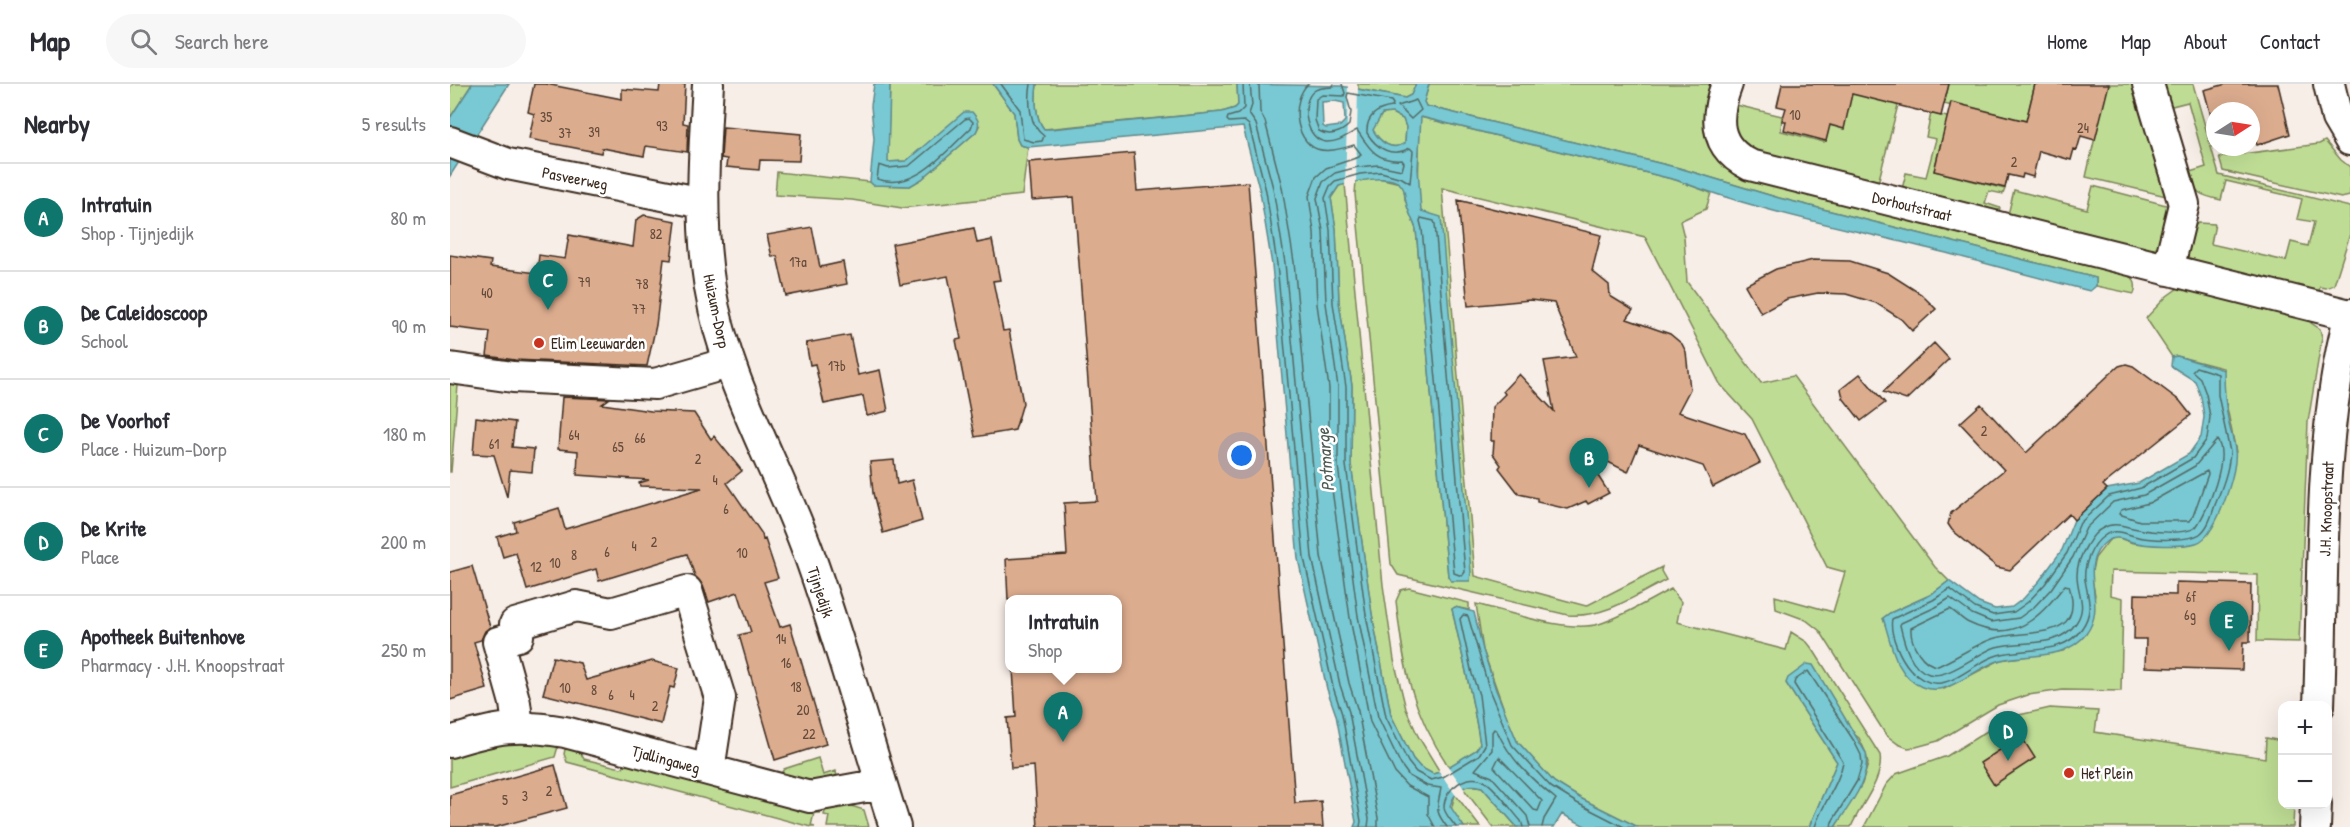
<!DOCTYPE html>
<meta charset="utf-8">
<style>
body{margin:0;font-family:"Patrick Hand",sans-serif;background:#f7f7f7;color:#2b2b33}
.controls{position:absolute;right:18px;bottom:18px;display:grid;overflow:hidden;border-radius:12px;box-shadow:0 6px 24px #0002}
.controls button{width:54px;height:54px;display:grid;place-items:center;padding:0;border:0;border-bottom:2px solid #e1e1e2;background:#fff;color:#2b2b33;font:30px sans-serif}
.compass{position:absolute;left:1756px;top:18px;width:54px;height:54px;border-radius:50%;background:#fff;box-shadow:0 6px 24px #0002;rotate:78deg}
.you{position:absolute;left:792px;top:372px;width:21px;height:21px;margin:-15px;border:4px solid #fff;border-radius:50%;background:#1a73e8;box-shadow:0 0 0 9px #1a73e833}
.badge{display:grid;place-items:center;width:39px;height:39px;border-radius:50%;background:#0f766e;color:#fff;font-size:20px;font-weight:700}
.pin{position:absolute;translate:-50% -50px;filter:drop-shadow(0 2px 3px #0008)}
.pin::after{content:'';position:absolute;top:32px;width:21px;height:18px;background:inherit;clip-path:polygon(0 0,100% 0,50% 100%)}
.popup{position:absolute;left:555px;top:511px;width:117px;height:78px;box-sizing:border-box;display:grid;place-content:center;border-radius:12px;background:#fff;filter:drop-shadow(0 2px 4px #0005);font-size:20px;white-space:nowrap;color:#7c7c81}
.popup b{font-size:22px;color:#2b2b33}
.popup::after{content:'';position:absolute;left:50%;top:100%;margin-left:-12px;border:12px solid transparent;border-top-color:#fff}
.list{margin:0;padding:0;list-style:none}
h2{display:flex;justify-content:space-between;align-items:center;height:78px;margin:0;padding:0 24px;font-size:26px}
h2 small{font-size:20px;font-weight:400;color:#7c7c81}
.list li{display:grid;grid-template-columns:39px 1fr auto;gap:18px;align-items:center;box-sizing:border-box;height:108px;padding:0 24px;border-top:2px solid #e1e1e2}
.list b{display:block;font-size:22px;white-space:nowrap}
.list p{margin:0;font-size:20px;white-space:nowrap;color:#7c7c81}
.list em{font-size:20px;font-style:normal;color:#7c7c81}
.icon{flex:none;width:33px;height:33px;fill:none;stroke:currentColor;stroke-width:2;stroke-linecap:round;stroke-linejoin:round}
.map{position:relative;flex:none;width:1900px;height:743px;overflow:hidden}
header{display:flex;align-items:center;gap:36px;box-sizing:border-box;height:84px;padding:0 30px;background:#fff;border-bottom:2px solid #e1e1e2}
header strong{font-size:28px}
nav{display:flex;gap:33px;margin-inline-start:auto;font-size:21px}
.search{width:420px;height:54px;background:#f7f7f7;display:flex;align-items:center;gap:15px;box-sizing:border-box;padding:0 21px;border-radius:33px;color:#7c7c81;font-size:22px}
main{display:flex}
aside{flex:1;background:#fff}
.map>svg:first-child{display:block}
.green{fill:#bedc94;stroke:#7c8359;stroke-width:1.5}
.water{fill:#78c9d3;stroke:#60898b;stroke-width:1.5;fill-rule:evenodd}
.pier{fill:#f8eee8}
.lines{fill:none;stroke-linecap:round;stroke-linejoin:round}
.shore{stroke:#536a66;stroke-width:1.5}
.building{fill:#dcac8e;stroke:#3b2a1e;stroke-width:1.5}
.street-casing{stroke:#3b2a1e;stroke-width:34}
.street{stroke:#fff;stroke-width:30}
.poi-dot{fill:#c8321e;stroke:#fff;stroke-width:2}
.labels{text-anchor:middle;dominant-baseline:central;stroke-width:5;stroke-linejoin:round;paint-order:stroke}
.number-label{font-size:14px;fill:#634a3a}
.street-label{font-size:16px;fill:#3b2a1e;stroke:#fff}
.poi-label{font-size:16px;fill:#3b2a1e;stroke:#fff;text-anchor:start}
.water-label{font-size:18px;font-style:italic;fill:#4d5a54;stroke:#fff}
</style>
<header>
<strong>Map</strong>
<div class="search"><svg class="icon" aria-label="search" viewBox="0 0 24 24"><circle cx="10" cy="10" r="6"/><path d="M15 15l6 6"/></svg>Search here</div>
<nav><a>Home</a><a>Map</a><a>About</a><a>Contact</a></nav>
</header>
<main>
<aside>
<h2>Nearby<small>5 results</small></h2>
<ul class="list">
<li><span class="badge">A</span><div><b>Intratuin</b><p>Shop · Tijnjedijk</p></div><em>80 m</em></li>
<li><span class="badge">B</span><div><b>De Caleidoscoop</b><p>School</p></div><em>90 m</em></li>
<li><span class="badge">C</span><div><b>De Voorhof</b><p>Place · Huizum-Dorp</p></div><em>180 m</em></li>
<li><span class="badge">D</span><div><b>De Krite</b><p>Place</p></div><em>200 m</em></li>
<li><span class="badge">E</span><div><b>Apotheek Buitenhove</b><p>Pharmacy · J.H. Knoopstraat</p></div><em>250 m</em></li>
</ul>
</aside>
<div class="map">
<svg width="1900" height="743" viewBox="0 0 1900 743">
<rect width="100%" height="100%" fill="#f8eee8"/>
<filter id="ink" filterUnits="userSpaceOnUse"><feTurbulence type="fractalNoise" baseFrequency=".0167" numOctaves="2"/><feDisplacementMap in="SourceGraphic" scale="12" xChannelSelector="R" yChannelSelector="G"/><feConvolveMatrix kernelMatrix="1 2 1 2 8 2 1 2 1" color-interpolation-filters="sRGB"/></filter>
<g filter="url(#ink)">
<path class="green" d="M3,0H22L0,34V3Z
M440,0H543L564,29L567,55L570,61L578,63L572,111L452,124L402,116L325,111L327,88L420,98L424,101L460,102L472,95L526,48L529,42L470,66L456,77L437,78Z
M587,0H787L788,21L785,24L772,28L594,45C585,34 585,14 587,0Z
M908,0H966L961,11L955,14L908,5Z
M979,0H1265L1262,57L1680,190C1685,197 1687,202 1684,210L1646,202V194L1329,114L1229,84L976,22L974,18Z
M1404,0L1448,21L1427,103L1309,73L1285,56L1282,20L1332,32L1331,47L1374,58L1379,41L1393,44Z
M1499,0H1585L1576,37L1531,26L1529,29L1494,20Z
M1657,0H1686L1716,112L1636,93Z
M1711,0H1743L1769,91L1900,123V150L1884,201L1876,204L1870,203L1868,212L1742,180L1736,170L1741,145L1748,139L1765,140L1761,160L1836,177L1841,158L1858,162L1864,138L1847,135L1852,115L1776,97L1771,116C1748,111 1747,110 1737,89L1756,83L1738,18L1718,23Z
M942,29L953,35L956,43L955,59C942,68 930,58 922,46L932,30Z
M1481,29L1501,34L1491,58L1484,87L1555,105L1553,110L1539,107L1535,119L1550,124L1547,133L1451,109L1456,89L1476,93L1486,55L1476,53Z
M970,33L1226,96L1261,109L1256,125L1230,137L1234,153L1237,198L1311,299L1343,292L1485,483L1499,497L1480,511L1440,529L1433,534L1437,545L1494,605L1550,576L1613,567L1636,550L1645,511L1641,490L1645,474L1659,456L1666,453L1683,459L1735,461L1786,368L1774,309L1773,284L1727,272L1722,273L1696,234L1717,212L1731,202L1863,232L1861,239L1870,245L1872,253L1858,338L1849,558L1807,557L1808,491L1661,487L1660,511L1673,514L1671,607L1613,606L1578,611L1548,621L1488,657L1466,663L1458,664L1448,660L1436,651L1370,547L1356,536L1326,525L1325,512L1383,528L1395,488L1377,483L1302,335L1270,300L1195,153L992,104L1025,492L1136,522L1212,483L1211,487L1216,496C1185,512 1154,534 1118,531L948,491L941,480L905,110L906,97L929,94L950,99L954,105L955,115L966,145L998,492L1001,497L968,106Z
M1875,57L1891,76L1900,83V112L1891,114L1773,87L1769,73L1869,60Z
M895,100L920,367L933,501L944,576L956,625L968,652L990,688L983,690L970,683L963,675L941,631L922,530L901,380L902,302L889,218L886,145L881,114L889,102Z
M1643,102L1720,122L1708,162L1698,168L1557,135L1564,106L1637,125Z
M0,300L8,301L1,388H0Z
M959,504L1019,519V526L1005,523L1002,525C1012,570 1023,615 1030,660L1026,666L999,683C960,625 954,584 946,517L951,506Z
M1221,505L1231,518L1227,538L1336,566L1341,548L1357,558L1364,567L1430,671C1434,696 1410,721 1401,743H1385L1412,700L1418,680L1416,669L1409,654L1336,599L1387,678L1359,743H1188L1130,714L1104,698L1067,657L1058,637L1033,566L1026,520C1059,528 1117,549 1149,540C1174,532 1198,517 1221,505Z
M1600,624L1648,627L1645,648L1815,674L1816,654L1832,657V720L1844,721L1843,743H1414L1436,701L1446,690L1497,672L1553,637L1569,631Z
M58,656L109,659L105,673L0,703V673Z
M116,661L128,664L134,675L171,684L181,679L373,721L370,729H364L361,742L365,743H361L117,678L114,670Z
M368,674L373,691L386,687L387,694L357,698L330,691L334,685Z
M1018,701L1032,703L1067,743H1043L1013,704Z
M1005,710L1030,743H1014L1001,726Z
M377,720H395L414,726L419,743H377L379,732L374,731Z"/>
<path class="water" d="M22,0H59L0,92V34Z
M424,0H440L438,78L456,77L514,28H522C528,35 531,39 526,48L472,95L460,102L423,101L420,98L424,55L421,22Z
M543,0H587C585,14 585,34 594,45H601L772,28L785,24L788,21L787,0L891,2L955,14L961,11L966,0H979L974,18L976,22L1229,84L1329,114L1646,194V202L1640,207C1583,193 1526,176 1468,162C1387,142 1305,126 1226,96L971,33L968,84L971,127L991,133L1021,488L1020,497H1001L998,492L966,145C963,136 958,128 956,118C955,114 955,108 953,104C945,87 902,98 889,102L881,114L886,145L889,218L902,302L901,380L922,530L941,631L963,675L970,683L983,690L990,688L1026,666L1030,660C1023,614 1012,570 1002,525L1005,523L1024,528L1033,566L1046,606L1067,657L1104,698L1130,714L1188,743H1137L1112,730L1104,743H1067L1032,703C1015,698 1005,707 1000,722L1014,743H904L906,738L886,631L877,605L848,475L822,181L810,108L793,43L578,63L570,61L567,55L564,29ZM885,17L894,19L895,37L890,42L876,44L873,42L872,18ZM942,29L953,35L956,43L955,59C942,68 930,58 923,46L932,30Z
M1727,272L1774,286C1774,304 1775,322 1779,340C1781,349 1784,357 1785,366C1788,385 1772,428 1762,444C1758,451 1753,457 1746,459C1732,463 1697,462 1682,458C1673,455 1666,451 1657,457C1624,482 1660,519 1636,550C1616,576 1580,570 1551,576C1540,579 1529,586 1519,592C1504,600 1490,610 1472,603C1445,592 1441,558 1433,534L1440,529L1480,511L1499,497L1529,519L1545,525L1562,523L1574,514L1590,496L1612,466L1624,436L1657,405L1689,399L1739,370L1751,353L1754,333L1751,313L1745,297L1721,282L1722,273Z
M1357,580L1363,581L1416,669C1420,697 1400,720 1385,743H1359L1387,678L1336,599L1338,594Z"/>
<path class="pier" d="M898,0L908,2L906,97V100L895,103Z
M997,681L1015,706L1007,713L988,686Z"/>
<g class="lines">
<path class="shore" d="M551,0L570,26L573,55L584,58L592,57L594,52C579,42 578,17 581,0
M793,0L794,24L788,30L778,33L777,36L779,38L794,37L799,41L816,107L827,180L854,474L883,603L892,630L911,737L910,743
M800,0L802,21L799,30L806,40L823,104L835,179L862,473L890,601L899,628L919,735L918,743
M809,0L810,28L815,37L832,103L844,178L871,472L899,599L908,627L928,734V743
M858,0C841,16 844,56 867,65C879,69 893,64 904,61L911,70L909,73L876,84L866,93L859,112L864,148L867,220L879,304V384L900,534L920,638L945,689L957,702L978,713V730L985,743
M884,0L882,3C876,4 869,3 864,7C849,18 856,58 877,58C890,58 897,51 907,46C919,64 926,78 952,76L954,79L952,86L928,81L908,83L885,89L873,98L867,114L873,147L876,219L888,303V382L908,532L928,633L951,681L959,692L977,702L991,704C988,723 983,725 997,743
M892,0L895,9L894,12L872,11L866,15L865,36L869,47C879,53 891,49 899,41L901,28L897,13L898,9L941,17L943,20L942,23C927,25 916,32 917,49C927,65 942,74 960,64L963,67L960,99L952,94L931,88L910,90L885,97L880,102L875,114L880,146L883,219L896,303V381L916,531L936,633L958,678L966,688L981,696L993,693L1029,671L1035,661L1029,611L1022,590L1010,535L1013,531L1018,532L1040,608L1062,661L1101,703L1127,719L1174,743
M966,16L971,26L961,35L948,22Z
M519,34L523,38L521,44C496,67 465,108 427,95L429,81L438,84L459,82L515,35Z
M971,134L984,137L985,140L1015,488L1012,492L1004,489L972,145L970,137Z
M1746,283L1768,290V311L1780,368C1779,386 1772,404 1765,421C1762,430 1759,442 1751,449C1741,458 1697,456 1684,452C1674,449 1664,444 1654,452C1642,460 1633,482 1635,496C1638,514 1644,527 1632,544C1614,572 1576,563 1548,571C1529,576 1510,596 1491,599C1478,601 1468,594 1460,585C1450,574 1439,549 1442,535L1483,516L1500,505L1525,524L1543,531L1564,528L1578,518L1595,500L1617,469L1630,439L1659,412L1691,404L1743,374L1757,355L1760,333L1756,310L1750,294L1742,287Z
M1767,356C1780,372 1758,427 1746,443C1736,451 1701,448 1688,445C1675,443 1665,437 1653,444C1646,447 1641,454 1637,461C1632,469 1627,480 1627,491C1627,509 1638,522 1626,539C1609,565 1571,556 1546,563C1527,569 1497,596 1479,590C1460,584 1454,559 1450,541L1451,539L1486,523L1500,514L1522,530L1541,538L1569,534L1584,523L1601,505L1623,473L1636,444L1663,418L1694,411L1745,382Z
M1757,387L1758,390L1743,432L1739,437H1690L1669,430L1671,426L1699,419Z
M1615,501L1619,502C1637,560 1575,544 1542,555C1523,562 1506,574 1488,582C1472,581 1460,559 1461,544L1500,525C1507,529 1512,536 1519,539C1564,561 1589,534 1615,501Z
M1049,673L1092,717L1088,727L1084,726L1044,683Z
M1006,743C1002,737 994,730 994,723C994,704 1019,687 1036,698C1047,705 1061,726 1071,737L1073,743
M1080,743L1077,732L1042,693L1025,686L1042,666V648L1044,645L1047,647C1060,675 1082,696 1106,715L1094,735L1092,743
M1365,743C1372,720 1389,701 1393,678L1344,600L1345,596L1358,587L1404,657L1411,671L1412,680L1407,697L1382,738L1381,743"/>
</g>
<path class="building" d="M84,0H96L172,15V5L209,8L210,0H235L233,39L238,40L237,68L196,62L194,72L152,64L151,69L79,55L84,30L78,28Z
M1332,0H1499L1491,32L1402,10L1394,45L1380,41L1376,57L1334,46L1336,37H1332L1336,24L1327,22Z
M1585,0H1659L1645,56L1631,52L1627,66L1624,65L1621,76L1589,67L1583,93L1573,90L1572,94L1558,91L1555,104L1484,87L1501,18L1576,37Z
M1776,0H1828L1840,50L1807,61L1801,42V25L1793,27H1765V35L1762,36L1754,6Z
M273,43L351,50L349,77L310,76L309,86L276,83L277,75L271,74Z
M684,69L687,107L798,98L845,719L871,717L873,743H588L584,682L561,684L557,634L566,633L563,585H667V516H558L556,475L617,471L614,419L647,417L624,113L582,116L579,78Z
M1008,116L1151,151L1142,187L1159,201L1160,212L1183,226L1177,235L1220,250L1232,260L1236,268L1240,305L1228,328L1295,350L1310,379L1263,403L1253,382L1189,361L1178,388L1130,364L1159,409L1138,420L1136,417L1118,425L1087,418V414L1069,410L1049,384L1051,381L1043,370L1044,357H1041L1042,323L1055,310L1053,307L1069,290L1104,327L1094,277L1126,273L1104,219L1080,216L1018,222Z
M194,131L226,137L221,176L214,175L206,241L197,282L65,276L37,272L40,248L0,243V171L41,177L40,183L87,189L89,171L115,175L119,151L183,163L186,136Z
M362,143L370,183L393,178L397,200L336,212L327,172L322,173L317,151Z
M524,144L527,159L542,156L550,196L543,197L553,247L559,246L573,319L565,346L525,353L506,256L511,255L498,192L450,201L442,160Z
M1363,176L1400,177L1438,189L1471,210L1486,225L1462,247L1451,235L1426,219L1396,210L1368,209L1337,215L1311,229L1295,201L1326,185Z
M400,251L408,291L430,286L438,327L417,332L413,312L374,320L365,280L360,281L356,259Z
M1484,259L1499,275L1456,316L1433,308Z
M1676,280L1683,282L1730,317L1741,331L1653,401L1657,405L1624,436L1619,430L1560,486L1547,483L1502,446L1498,440L1501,429L1554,386L1510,339L1531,320L1576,369L1661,289L1669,282Z
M1410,290L1435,319L1411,337L1393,314L1391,305Z
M112,313L159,315L152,320L201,327L244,329L261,355L264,352L292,387L277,399L312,450L313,456L315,455L328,494L314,498L330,543L340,540L376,660L325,676L289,551L301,548L288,508L259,518L253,502L245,492L237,470L149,497L146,485L77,506L66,469L53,473L47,453L66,447L64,438L109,424L115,445L252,404L190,402L189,399L199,396L127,391L128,367L108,365Z
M26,333L65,338L62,363L84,365L82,388L60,386L57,413L44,371L23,370Z
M444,376L447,400L462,396L472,437L433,449L423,409L420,378Z
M22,482L40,543L35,547L31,556L24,558L37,605L0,616V488Z
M1726,498L1801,500L1800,558H1793L1792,586L1695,583L1696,555H1684L1685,510L1726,511Z
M103,573L130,579L136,596L202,577L229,584L224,604L220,603L211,640L93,610Z
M1571,652L1585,674L1544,701L1530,679Z
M105,681L117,724L46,743H0V711Z"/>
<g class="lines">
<defs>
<path id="street" d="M258,0C254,68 249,136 260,204C275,295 324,376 356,462C390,554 415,650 445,743
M1277,0C1264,34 1264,63 1300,81L1900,231
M1698,0L1734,120L1718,186
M1879,0L1887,34L1900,56
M0,58L58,80L253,119
M0,284L63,293L205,300L278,279
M1869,622C1874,491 1867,357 1900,230
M68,642L65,619L48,558L68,552L65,540L126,522L161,529L237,507L270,614L259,686
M0,658C47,643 67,640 115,648L360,713L431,700
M1865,743L1866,720"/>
</defs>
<use href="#street" class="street-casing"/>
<use href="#street" class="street"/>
</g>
</g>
<g class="poi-dot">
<circle cx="89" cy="259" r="6"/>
<circle cx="1619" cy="689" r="6"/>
</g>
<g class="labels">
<g class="number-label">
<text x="1345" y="30">10</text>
<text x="96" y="32">35</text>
<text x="212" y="41">93</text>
<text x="1633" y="43">24</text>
<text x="144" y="47">39</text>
<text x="115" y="48">37</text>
<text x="1564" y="77">2</text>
<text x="206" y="149">82</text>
<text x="348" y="177">17a</text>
<text x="134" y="197">79</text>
<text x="192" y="199">78</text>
<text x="37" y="208">40</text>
<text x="189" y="224">77</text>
<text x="387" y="281">17b</text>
<text x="1534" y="346">2</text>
<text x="124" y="350">64</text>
<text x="190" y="353">66</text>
<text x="44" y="359">61</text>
<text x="168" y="362">65</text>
<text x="248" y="374">2</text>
<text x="265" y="395">4</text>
<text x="276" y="424">6</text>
<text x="204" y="457">2</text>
<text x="184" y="461">4</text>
<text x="157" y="467">6</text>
<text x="292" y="468">10</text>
<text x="124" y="470">8</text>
<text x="105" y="478">10</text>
<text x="86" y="482">12</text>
<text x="1741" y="512">6f</text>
<text x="1740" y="530">6g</text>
<text x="331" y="554">14</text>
<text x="336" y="578">16</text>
<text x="346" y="602">18</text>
<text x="115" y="603">10</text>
<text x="144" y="605">8</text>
<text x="161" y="610">6</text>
<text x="182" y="610">4</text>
<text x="205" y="621">2</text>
<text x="353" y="625">20</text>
<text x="359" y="649">22</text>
<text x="99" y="706">2</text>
<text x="75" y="711">3</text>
<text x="55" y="715">5</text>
</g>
<g class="street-label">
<text transform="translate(125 94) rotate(11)">Pasveerweg</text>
<text transform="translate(1462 122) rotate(14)">Dorhoutstraat</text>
<text transform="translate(267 227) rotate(78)">Huizum-Dorp</text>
<text transform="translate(1876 425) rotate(-88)">J.H. Knoopstraat</text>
<text transform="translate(371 508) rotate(72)">Tijnjedijk</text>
<text transform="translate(216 675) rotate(15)">Tjallingaweg</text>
</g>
<g class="poi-label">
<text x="101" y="259">Elim Leeuwarden</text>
<text x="1631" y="689">Het Plein</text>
</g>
<g class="water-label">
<text transform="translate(875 376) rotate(-95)">Potmarge</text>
</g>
</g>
</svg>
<div class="controls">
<button>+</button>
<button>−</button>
</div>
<svg class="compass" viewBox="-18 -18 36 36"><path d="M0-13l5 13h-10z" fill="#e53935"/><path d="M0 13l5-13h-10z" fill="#7c7c81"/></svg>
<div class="you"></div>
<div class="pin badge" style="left:613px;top:658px">A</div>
<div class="popup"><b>Intratuin</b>Shop</div>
<div class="pin badge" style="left:1139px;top:404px">B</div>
<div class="pin badge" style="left:98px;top:226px">C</div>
<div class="pin badge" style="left:1558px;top:677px">D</div>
<div class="pin badge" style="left:1779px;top:567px">E</div>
</div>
</main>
